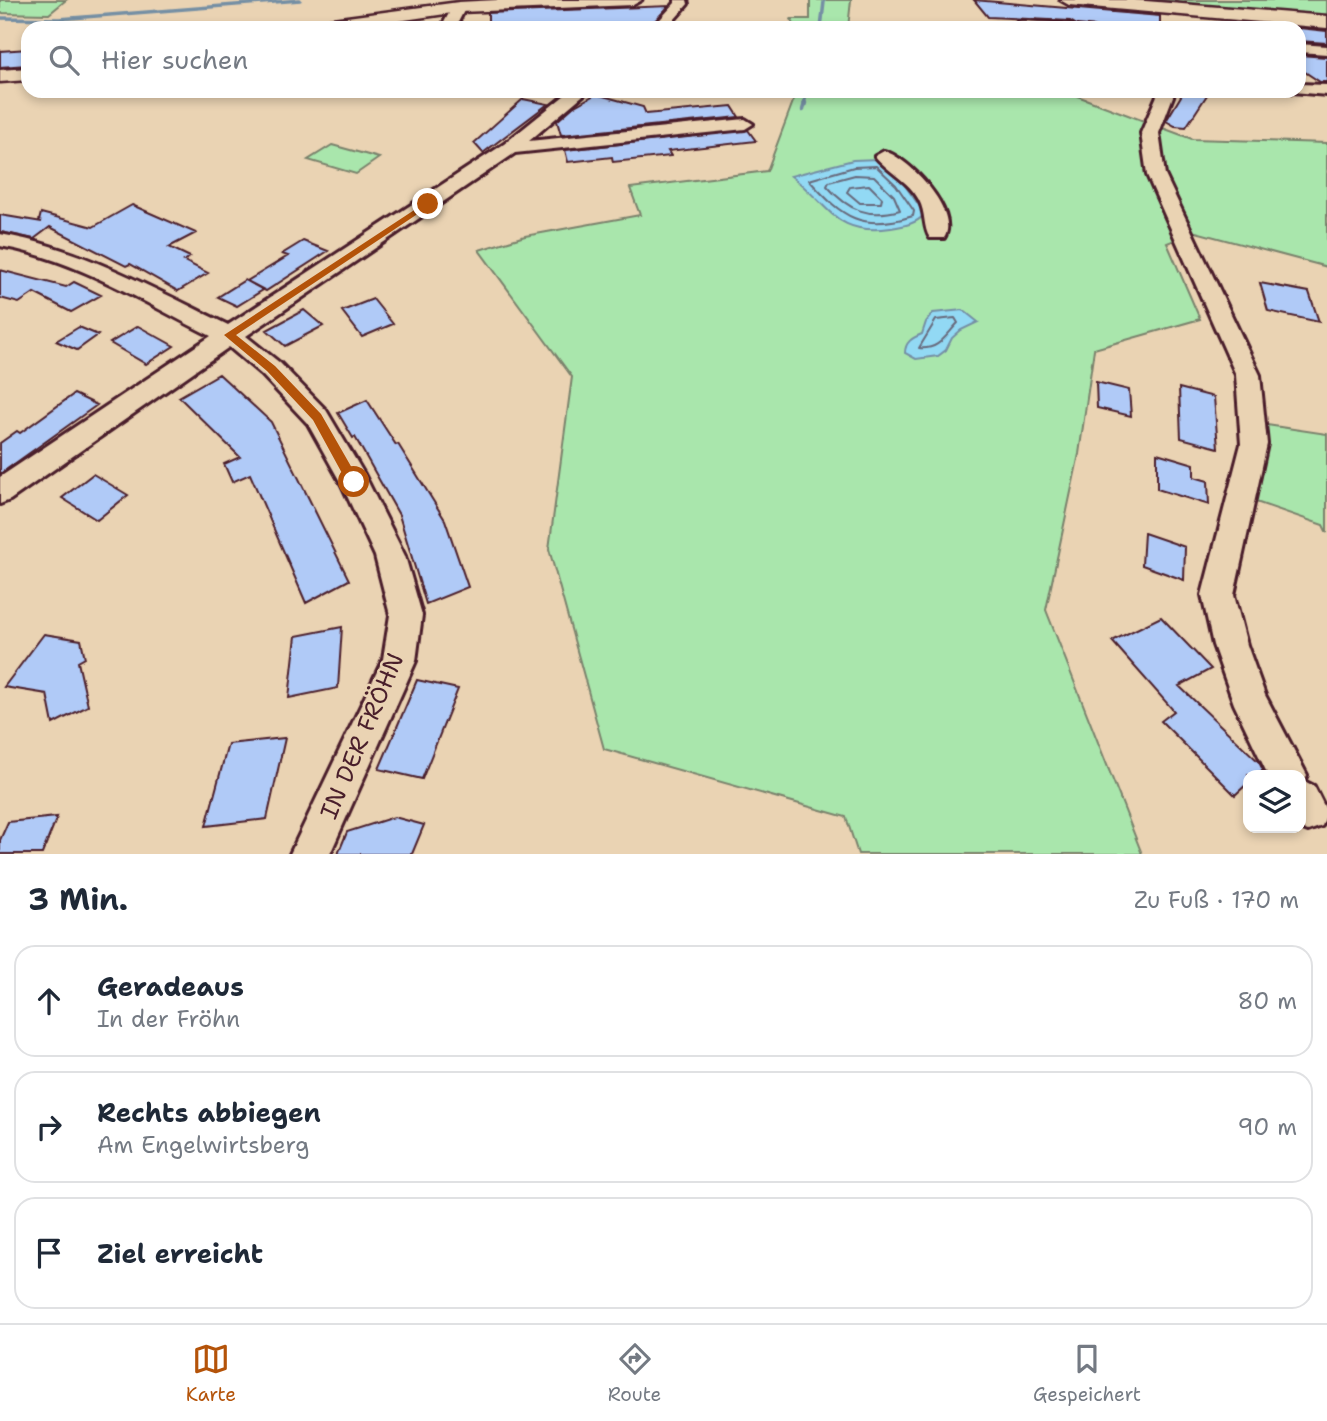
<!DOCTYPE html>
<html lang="de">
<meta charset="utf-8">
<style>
body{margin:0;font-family:"Shantell Sans",sans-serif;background:#f2f2f3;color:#1f2937}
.controls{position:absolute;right:21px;bottom:21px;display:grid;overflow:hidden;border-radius:14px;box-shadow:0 4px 10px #0003}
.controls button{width:63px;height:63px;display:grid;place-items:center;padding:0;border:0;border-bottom:2px solid #e0e1e3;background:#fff;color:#1f2937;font:35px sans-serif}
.stop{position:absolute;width:21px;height:21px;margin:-16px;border:5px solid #b45309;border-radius:50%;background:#fff}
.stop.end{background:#b45309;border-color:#fff;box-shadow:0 2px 7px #0008}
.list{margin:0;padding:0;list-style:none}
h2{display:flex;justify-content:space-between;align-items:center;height:91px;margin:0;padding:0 28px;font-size:30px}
h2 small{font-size:23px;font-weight:400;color:#747a83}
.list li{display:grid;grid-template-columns:46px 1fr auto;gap:21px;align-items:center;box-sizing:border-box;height:112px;margin:0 14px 14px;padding:0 14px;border:2px solid #e0e1e3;border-radius:21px}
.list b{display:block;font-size:26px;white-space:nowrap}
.list p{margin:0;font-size:23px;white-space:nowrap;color:#747a83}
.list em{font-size:23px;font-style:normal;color:#747a83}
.icon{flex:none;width:38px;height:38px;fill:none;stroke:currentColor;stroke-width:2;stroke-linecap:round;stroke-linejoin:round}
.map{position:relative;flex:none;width:1327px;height:854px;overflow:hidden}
.search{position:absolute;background:#fff;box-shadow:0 4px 10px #0003;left:21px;right:21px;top:21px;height:77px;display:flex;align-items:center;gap:18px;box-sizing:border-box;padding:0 24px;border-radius:21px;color:#747a83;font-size:26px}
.sheet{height:469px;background:#fff}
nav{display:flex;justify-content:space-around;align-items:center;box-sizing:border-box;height:98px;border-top:2px solid #e0e1e3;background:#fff;font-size:19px;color:#747a83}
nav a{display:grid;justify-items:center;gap:4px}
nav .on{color:#b45309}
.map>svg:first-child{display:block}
.green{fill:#a9e6ac;stroke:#7a826c;stroke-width:2}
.water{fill:#92d9f4;stroke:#758fa4;stroke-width:2}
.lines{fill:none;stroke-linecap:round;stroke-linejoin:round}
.shore{stroke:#67697b;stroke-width:2}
.stream-far1{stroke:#758fa4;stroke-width:3.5}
.stream{stroke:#758fa4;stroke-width:4.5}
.building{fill:#b0caf7;stroke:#4a1f2b;stroke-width:2}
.minor-casing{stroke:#4a1f2b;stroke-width:6}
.secondary-casing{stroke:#4a1f2b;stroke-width:5}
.minor{fill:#ead3b3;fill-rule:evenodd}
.secondary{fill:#ead3b3;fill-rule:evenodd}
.route{fill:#b45309}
.labels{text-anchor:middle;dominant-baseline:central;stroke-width:5;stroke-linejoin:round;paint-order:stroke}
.street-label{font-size:24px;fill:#4a1f2b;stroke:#ead3b3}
</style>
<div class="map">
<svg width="1327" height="854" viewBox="0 0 1327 854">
<rect width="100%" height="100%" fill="#ead3b3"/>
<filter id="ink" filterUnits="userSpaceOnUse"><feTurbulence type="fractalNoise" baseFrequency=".0143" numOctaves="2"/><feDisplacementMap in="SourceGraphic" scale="14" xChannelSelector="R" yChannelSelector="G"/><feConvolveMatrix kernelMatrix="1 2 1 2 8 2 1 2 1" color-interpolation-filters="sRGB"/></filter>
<g filter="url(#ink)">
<path class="green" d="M0,0H66L49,14L0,13Z
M810,0H851L848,28H796L791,19H810Z
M1115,0H1327V15Z
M797,91H1064L1192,139L1327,143V267L1196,232L1167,243L1200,319L1094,349L1079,454L1046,610L1142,854H858L846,817L604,749L549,549L572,377L479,250L525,236L640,215L630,188L767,171Z
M332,145L379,158L356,174L308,160Z
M1267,425L1327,434V533L1323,525L1256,502Z"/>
<path class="water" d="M878,159L901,180L925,214C916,224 904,226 891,228C834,236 831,206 791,176L853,160Z
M963,310L978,322L961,330L952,338L946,350L938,356L916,359L905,353C905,342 912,338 922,334L926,322L933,313Z"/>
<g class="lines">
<path class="shore" d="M876,166L896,185L914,211L913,216C862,232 843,218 809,180L854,167Z
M855,175L874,176L894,196L900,210C868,219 848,210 827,186L829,182Z
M869,185L882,198L881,203H860L847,192L850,187Z
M955,318L958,323C945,336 939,350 919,348L936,320Z"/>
<path class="stream-far1" d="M0,18L59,19L300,0
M821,28L824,2
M804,104L807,91"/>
<path class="stream" d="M803,110L805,103"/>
</g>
<path class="building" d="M974,0L1160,16V28H1107L1077,25L1070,21L988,17Z
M669,6L648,28H488V13Z
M1299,28L1327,31V43L1299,41Z
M28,49V65L0,67V51Z
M1299,55L1327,57V82H1320L1299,68Z
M1184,91L1209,92L1186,127L1175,126L1166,121Z
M596,94L643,107L646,114L732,106L739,117L561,135L557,121L573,107Z
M523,99L548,104L483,153L474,143Z
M748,130L756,141L668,151L671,156L613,162L612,157L568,162L565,150Z
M132,205L196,233L169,247L190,257L184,261L208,273L178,291L130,264L126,266L50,227L34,239L0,232V215L42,222L39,221L41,213L93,227Z
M303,241L328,251L266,291L247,281L288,256L282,254Z
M0,270L66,287L74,282L101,295L71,312L34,293L19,303L0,298Z
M245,280L263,290L237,306L218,297Z
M1260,283L1309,292L1319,322L1268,311Z
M373,299L393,324L362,337L342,311Z
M304,310L323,326L285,346L267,330Z
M138,326L174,346L146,364L110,343Z
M79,327L98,335L77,350L56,341Z
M219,374L271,422L349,580L306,603L250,474L232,482L224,464L240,457L179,397Z
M1096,382L1129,390L1131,416L1097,408Z
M1179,388L1214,397L1218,448L1181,438Z
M74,394L97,405L0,474V443L17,431L20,433Z
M367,400L396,445L398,444L445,520L468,587L426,604L399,515L355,437L353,438L338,413Z
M1157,453L1194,464V477L1208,481L1209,505L1157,489Z
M93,474L128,495L97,520L62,498Z
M1144,533L1185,547L1184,580L1142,565Z
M1161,617L1211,669L1179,686L1259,762L1263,770L1258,775H1248V783L1235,795L1161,721L1174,711L1112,641Z
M342,627L338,688L289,698L296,636Z
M44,634L81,640L85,658L78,662L88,706L53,724L47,694L4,687Z
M417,680L458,689L422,779L379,769Z
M285,738L267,819L206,826L228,744Z
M57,817L42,854H0V840L8,822Z
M394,817L424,825L412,854H338L347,832Z"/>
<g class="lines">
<defs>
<path id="minor" d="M675,0H687L688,4L667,28H652L675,3Z
M459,3L466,7L455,28H441L454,4Z
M1022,21L1070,24L1077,28H1014L1017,22Z
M1299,44L1327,46V54L1299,52Z
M1299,84L1327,85V95L1293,92L1299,91Z
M570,91H588L529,141L745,119L753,124L745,129L515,153L246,336L280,363L326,410L364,474L405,556L422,615L416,661L330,854H290L383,659L390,615L375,556L342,485L308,424L262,375L229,347L10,500L0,504V477L211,336C143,302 76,259 0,246V234C82,248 154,289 228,325L504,144Z
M1159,91H1175L1159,133L1165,175L1260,375L1267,444L1234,595L1247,645L1265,695L1307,775L1304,781L1314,786L1327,812L1322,826L1308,831L1300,828L1301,775H1268L1234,704L1213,645L1202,595L1241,444L1236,375L1147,175L1141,133Z
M884,151C908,157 961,212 944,238H930C923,228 926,213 919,200C909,181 888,172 875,156Z"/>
<path id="secondary" d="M497,0H642L633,5L459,12L350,28H300L310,22L459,2Z
M1060,0H1133L1327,16V28L1069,5Z
M28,68V80L0,82V70Z"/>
</defs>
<use href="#minor" class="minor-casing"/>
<use href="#secondary" class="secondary-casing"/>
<use href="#minor" class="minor"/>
<use href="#secondary" class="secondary"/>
</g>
</g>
<path class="route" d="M428,201L431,205L236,335L275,366L321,414L360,482L354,487L349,486L313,420L267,371L224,335Z"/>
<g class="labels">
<g class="street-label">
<text transform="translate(362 736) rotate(-67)">IN DER FRÖHN</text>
</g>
</g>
</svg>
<div class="controls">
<button><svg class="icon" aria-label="layers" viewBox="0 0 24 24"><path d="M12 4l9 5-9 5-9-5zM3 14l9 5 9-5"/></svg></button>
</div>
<div class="stop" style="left:354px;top:482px"></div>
<div class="stop end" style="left:428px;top:204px"></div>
<div class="search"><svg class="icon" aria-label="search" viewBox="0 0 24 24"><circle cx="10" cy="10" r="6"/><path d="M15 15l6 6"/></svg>Hier suchen</div>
</div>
<section class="sheet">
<h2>3 Min.<small>Zu Fuß · 170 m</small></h2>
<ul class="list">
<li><svg class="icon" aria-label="ahead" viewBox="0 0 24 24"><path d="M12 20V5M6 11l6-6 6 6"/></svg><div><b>Geradeaus</b><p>In der Fröhn</p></div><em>80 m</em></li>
<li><svg class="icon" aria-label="right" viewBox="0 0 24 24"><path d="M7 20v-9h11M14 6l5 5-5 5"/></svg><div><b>Rechts abbiegen</b><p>Am Engelwirtsberg</p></div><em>90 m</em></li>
<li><svg class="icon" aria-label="arrive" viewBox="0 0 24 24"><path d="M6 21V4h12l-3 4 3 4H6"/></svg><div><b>Ziel erreicht</b></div></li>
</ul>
</section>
<nav>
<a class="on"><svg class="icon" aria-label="map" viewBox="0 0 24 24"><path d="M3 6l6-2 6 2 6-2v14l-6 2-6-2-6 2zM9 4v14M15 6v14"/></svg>Karte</a>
<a><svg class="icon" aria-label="directions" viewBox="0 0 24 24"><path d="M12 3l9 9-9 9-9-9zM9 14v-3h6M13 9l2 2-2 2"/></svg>Route</a>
<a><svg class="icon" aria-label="saved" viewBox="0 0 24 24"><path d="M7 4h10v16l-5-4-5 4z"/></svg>Gespeichert</a>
</nav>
